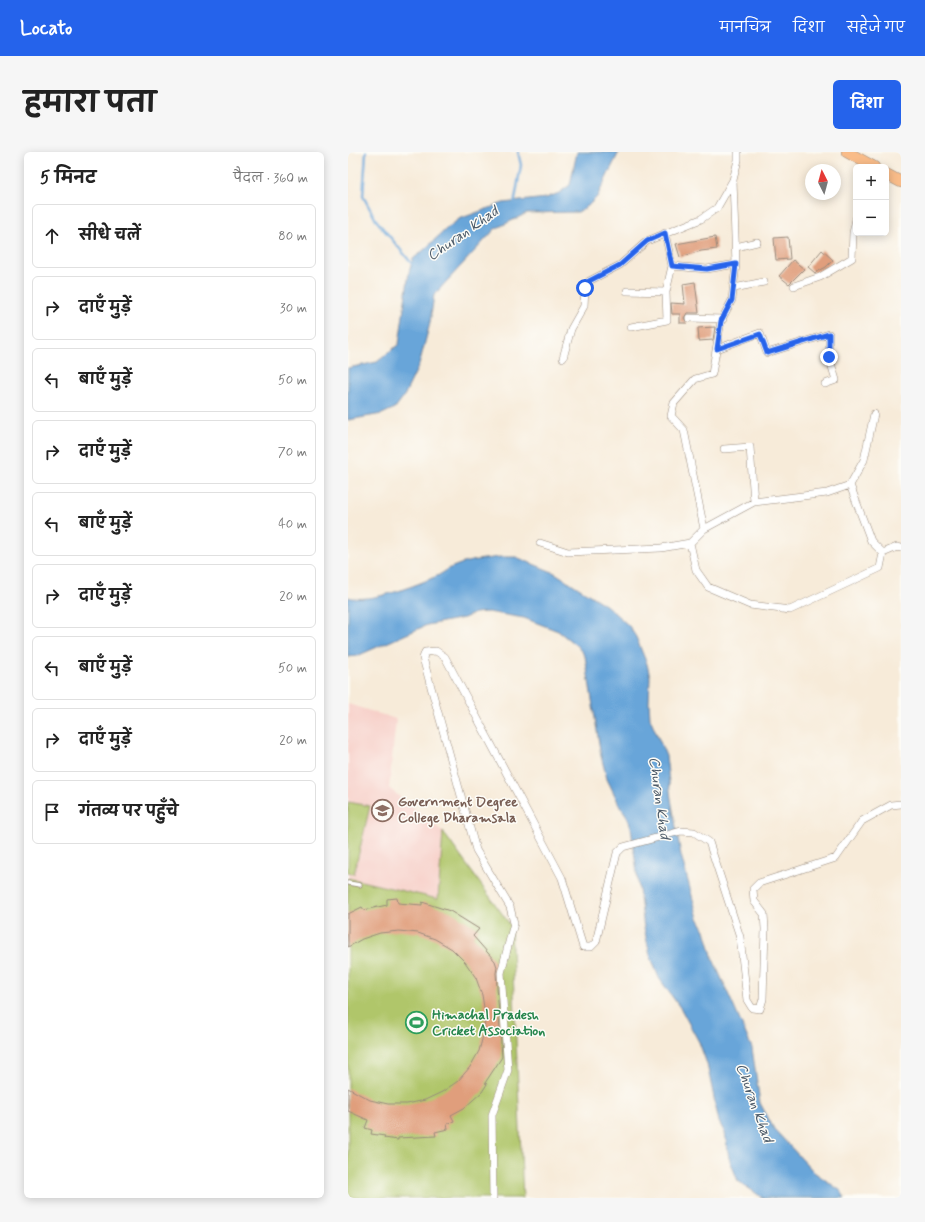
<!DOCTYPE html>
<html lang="hi">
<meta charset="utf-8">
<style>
body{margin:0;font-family:Mynerve,"Playpen Sans Deva",sans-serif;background:#f6f6f6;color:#222}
.controls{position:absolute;right:12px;top:12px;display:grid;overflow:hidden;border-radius:6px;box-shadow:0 2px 10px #0003}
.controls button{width:36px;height:36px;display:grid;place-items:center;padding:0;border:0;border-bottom:1px solid #e0e0e0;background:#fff;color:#222;font:20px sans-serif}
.compass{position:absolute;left:457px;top:12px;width:36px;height:36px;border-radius:50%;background:#fff;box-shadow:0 2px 10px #0003;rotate:354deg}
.stop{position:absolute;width:12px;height:12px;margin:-9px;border:3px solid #2563eb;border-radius:50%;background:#fff}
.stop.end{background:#2563eb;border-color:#fff;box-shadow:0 1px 4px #0008}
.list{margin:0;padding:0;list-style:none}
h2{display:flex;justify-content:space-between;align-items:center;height:52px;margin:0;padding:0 16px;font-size:17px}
h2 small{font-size:13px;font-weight:400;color:#767676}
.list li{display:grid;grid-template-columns:26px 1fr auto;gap:12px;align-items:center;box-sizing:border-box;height:64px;margin:0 8px 8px;padding:0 8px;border:1px solid #e0e0e0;border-radius:6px}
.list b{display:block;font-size:15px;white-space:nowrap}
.list em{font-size:13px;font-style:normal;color:#767676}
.icon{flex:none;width:22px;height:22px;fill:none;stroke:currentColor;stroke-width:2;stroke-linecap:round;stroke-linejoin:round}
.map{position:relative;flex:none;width:553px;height:1046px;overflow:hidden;border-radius:6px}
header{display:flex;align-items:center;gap:24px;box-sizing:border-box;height:56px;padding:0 20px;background:#2563eb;color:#fff}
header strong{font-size:19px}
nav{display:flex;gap:22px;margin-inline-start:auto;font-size:14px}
.intro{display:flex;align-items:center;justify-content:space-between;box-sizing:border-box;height:96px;padding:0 24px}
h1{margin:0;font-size:28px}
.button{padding:10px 18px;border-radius:6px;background:#2563eb;color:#fff;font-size:14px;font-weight:700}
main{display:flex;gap:24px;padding:0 24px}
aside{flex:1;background:#fff;border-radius:6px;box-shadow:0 2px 10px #0003}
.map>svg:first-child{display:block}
.built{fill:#f7d0c9}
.green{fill:#b0c66b;stroke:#767844}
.water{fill:#67a5d9;stroke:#51687c}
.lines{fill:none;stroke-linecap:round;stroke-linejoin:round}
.stream{stroke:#67a5d9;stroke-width:2.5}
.building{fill:#e09e7b}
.lane-casing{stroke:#998a7c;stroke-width:5}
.street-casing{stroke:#998a7c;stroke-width:8}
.primary-casing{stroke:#998a7c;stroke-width:12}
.lane{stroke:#fff;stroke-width:3.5}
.street{stroke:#fff;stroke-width:7}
.primary{stroke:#f9bc89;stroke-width:11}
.route{stroke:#2563eb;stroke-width:5}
.labels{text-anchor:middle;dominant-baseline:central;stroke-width:3;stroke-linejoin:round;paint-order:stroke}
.education-label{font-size:14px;font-weight:bold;fill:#785e54;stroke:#fdfcf7;text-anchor:start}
.leisure-label{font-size:14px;font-weight:bold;fill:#27864d;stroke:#fdfcf7;text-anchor:start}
.water-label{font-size:15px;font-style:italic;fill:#4d5b69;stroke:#fdfcf7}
</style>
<header>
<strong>Locato</strong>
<nav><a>मानचित्र</a><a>दिशा</a><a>सहेजे गए</a></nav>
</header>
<div class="intro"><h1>हमारा पता</h1><a class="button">दिशा</a></div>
<main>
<aside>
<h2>5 मिनट<small>पैदल · 360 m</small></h2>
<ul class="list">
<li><svg class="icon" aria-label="ahead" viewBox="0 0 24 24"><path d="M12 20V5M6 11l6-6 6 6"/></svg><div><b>सीधे चलें</b></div><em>80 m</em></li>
<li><svg class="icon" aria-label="right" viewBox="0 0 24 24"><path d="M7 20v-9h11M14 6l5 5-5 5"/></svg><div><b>दाएँ मुड़ें</b></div><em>30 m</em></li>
<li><svg class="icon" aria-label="left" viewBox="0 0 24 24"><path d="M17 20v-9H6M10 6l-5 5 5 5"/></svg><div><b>बाएँ मुड़ें</b></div><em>50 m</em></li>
<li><svg class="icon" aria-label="right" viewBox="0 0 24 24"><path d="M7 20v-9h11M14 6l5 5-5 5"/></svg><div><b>दाएँ मुड़ें</b></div><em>70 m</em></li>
<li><svg class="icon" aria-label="left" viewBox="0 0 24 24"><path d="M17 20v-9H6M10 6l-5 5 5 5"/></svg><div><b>बाएँ मुड़ें</b></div><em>40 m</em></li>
<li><svg class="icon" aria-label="right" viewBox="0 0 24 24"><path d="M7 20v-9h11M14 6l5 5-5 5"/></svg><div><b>दाएँ मुड़ें</b></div><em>20 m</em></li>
<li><svg class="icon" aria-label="left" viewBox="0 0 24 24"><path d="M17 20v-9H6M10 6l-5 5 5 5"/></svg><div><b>बाएँ मुड़ें</b></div><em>50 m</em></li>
<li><svg class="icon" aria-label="right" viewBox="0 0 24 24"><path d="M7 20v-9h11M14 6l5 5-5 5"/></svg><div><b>दाएँ मुड़ें</b></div><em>20 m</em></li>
<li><svg class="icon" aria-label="arrive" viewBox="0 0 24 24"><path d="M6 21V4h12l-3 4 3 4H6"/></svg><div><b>गंतव्य पर पहुँचे</b></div></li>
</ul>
</aside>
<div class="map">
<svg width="553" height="1046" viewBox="0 0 553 1046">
<rect width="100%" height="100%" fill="#fdfcf7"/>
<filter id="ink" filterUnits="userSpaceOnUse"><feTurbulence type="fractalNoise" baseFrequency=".025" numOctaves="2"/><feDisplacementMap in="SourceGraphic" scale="8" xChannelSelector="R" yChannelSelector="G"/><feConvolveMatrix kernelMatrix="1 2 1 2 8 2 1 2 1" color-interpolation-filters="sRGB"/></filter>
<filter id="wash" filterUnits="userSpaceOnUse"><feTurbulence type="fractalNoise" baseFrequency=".012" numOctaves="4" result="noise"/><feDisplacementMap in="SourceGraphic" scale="16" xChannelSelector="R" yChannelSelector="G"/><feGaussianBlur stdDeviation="0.9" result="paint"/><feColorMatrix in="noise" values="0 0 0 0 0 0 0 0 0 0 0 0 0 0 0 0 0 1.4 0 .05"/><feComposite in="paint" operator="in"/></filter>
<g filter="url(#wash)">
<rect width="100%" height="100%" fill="#f7ebd9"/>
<path class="built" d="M0,552L48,567L41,636L95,680L90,747L0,726Z"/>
<path class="green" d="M0,650L22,654L6,722L0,720Z
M95,680L163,774L175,1046H0V726L90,747Z"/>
<path class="water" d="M229,0H271L249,45L240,54L230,60L179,61L147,77L86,143L82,171L71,213L56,244L47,256L34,262L0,268V216L29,210L51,192L61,120L65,107L77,97L98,77L111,67L155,51L198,46L211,41L222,33Z
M152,405H168L207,421L259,454L281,474L288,485L299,512L302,525L301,550L302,566L318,604L323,647L333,703L350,766L357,778L365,807L404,896L412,951L426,977L466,1020L493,1039L497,1046H415L390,1029L381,1006L377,981L371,970L359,912L351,890L333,857L311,826L302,803L296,776L283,675L279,664L272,654L259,627L253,604L237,504L229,494L210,479L176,466L140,460L127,461L116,466L79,473L9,504L0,505V445C22,452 69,433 91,423C96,420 101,416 107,414C121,408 137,407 152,405Z"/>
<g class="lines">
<path class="stream" d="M18,0L15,44L28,68L65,113
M166,53L173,13L170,0"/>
</g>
<g id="blocks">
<path class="building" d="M367,85L369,97L353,99L332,105L328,92Z
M440,85L442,107L428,108L426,86Z
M474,98L485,108L478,115L467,121L460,115Z
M445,108L456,117L441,132L431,124Z
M347,130L351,161H339L336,166L339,171H332V162H324L323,151L337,152L335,132Z
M367,175L365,188L351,189L350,176Z
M49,746L50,751L74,753V750L102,759L131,777L125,784L147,809L149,815L148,821L154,905L137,931L139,932L134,940L116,956L103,963L106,969L99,972L100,977L87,980L88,984L50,986V988L36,986L37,984L23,982L24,978L17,976L20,968L0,959V936L22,948L40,952H59L77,948L94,940L110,929L122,915L131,899L136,880L137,862L134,843L128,826L117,810L104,797L87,787L70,781L51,779L32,781L14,787L0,795V762L14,755L16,758L39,753V747Z"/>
</g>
</g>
<g filter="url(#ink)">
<use href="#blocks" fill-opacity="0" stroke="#998a7c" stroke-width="1"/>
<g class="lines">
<defs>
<path id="lane" d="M0,731L12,733"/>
<path id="street" d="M390,0V8L385,28L388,112L384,148L373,169L364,222L347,227L326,251L323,264L336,278L356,377L406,350L479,341L502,333L523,389L535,401L549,395L553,396
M388,95L409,90
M324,114L359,117L388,112
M446,134L472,125L504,106L505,81L508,67
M386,136L416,130
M279,139L318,140
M341,166L375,167
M283,175L319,168L318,140L324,114L317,81
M369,197L412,181L419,201L481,182V205L488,228L477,232
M215,206L223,177L236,154L237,136L241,129L272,113L299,89L353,67L369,56L385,28
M376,297L402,295L406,350
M502,333L516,308L526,262
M192,391L220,400L313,396L342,391L356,377
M342,391L348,418L360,435L402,453L442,458L532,416L535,401
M145,1046L144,963L160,918L153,821L166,771L162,755L128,698L75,506L77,500L88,499L97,505L214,726L235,795H243L248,790L269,701L275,695L333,679L346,680L361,690L392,785L399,848L404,856L412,857L415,847L417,777L416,762L406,749L405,737L411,731L488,706L514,669L543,653L553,652"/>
<path id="primary" d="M499,0L526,15
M538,22L553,30"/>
</defs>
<use href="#lane" class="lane-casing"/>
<use href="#street" class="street-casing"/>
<use href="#primary" class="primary-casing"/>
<use href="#lane" class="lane"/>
<use href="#street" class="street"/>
<use href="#primary" class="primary"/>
</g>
</g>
<g class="lines" filter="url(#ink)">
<path class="route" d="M237,136L241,129L272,113L299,89L317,81L324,114L359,117L388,112L384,148L373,169L369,197L412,182L419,201L481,182V205"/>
</g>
<defs>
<symbol id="university-ring" viewBox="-11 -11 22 22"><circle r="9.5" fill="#fdfcf7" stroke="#8d6e63" stroke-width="1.5"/><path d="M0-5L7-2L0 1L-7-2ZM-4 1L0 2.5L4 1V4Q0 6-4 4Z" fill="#8d6e63"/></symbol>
<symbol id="stadium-ring" viewBox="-11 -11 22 22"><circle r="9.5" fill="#fdfcf7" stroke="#2e9e5b" stroke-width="1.5"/><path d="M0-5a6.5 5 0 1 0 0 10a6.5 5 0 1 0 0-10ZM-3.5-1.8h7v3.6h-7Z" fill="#2e9e5b"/></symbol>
</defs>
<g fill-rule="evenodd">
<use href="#university-ring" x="22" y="646" width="25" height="25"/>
<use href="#stadium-ring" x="56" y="858" width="25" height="25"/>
</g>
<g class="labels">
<g class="education-label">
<text x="50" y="650">Government Degree<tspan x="50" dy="16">College Dharamsala</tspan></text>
</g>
<g class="leisure-label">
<text x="84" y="863">Himachal Pradesh<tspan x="84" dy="16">Cricket Association</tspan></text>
</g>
<g class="water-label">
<text transform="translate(115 82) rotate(-35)">Churan Khad</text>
<text transform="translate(311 646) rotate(82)">Churan Khad</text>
<text transform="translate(406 951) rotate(70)">Churan Khad</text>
</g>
</g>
</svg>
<div class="controls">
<button>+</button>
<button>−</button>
</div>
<svg class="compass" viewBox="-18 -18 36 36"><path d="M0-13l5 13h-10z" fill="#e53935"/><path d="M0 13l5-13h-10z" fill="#767676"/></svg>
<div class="stop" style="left:237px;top:136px"></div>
<div class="stop end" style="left:481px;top:205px"></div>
</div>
</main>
